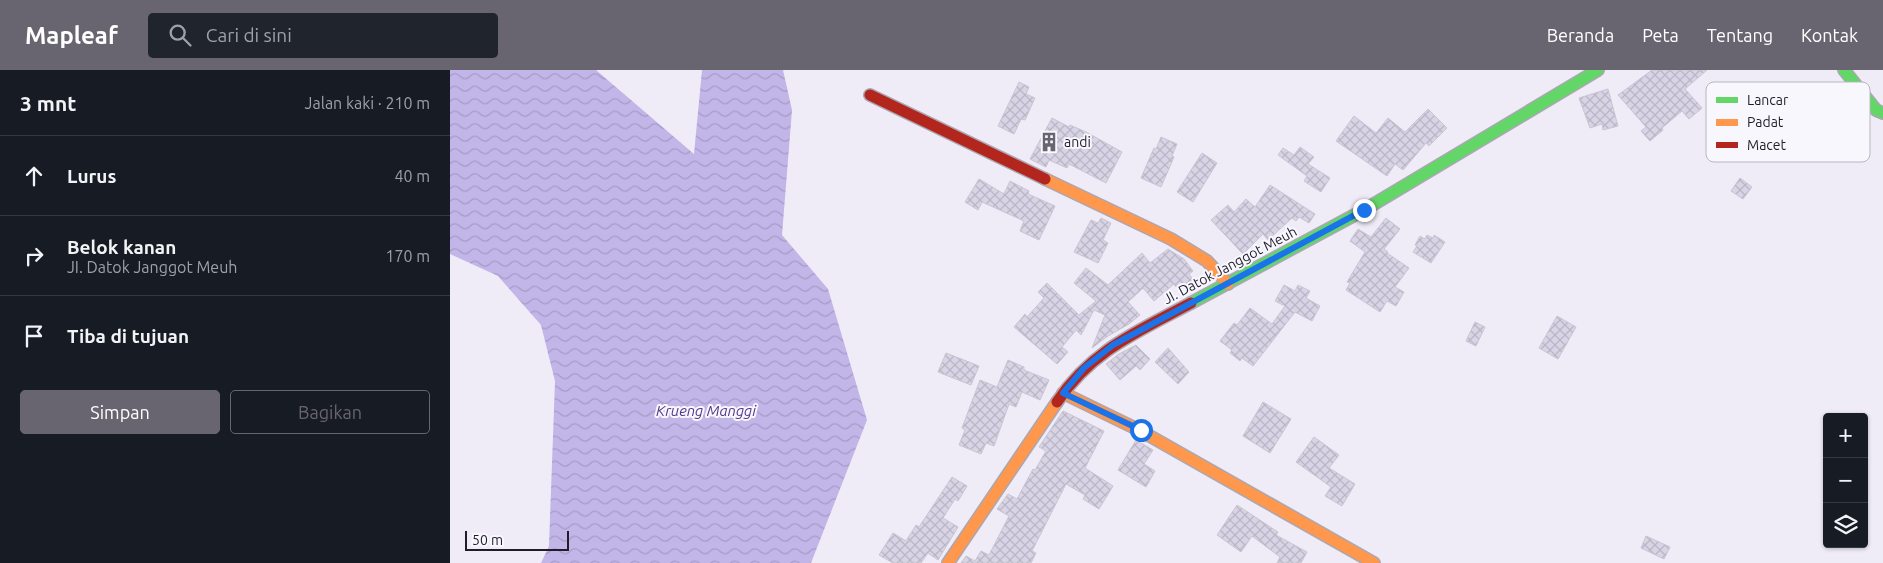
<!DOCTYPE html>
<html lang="id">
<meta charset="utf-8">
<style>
body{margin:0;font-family:Ubuntu,sans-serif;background:#20242c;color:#f1f3f6}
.controls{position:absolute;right:15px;bottom:15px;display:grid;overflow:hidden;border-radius:5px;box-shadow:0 1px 4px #0004}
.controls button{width:45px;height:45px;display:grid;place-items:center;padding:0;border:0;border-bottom:1px solid #363941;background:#171b24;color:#f1f3f6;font:25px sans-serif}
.scale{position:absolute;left:15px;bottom:12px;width:104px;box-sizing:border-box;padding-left:5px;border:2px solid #201d29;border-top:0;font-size:14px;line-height:18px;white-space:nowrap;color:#201d29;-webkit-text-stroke:4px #f8f7fe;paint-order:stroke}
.stop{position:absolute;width:15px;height:15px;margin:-11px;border:4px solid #1a73e8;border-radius:50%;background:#fff}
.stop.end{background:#1a73e8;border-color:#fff;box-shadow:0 1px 5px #0008}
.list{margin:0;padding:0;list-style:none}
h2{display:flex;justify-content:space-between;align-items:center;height:65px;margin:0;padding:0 20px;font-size:21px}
h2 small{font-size:16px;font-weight:400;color:#9ea1a6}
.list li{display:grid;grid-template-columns:32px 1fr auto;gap:15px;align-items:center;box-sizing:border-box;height:80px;padding:0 20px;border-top:1px solid #363941}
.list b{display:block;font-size:19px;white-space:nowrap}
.list p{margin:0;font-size:16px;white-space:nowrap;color:#9ea1a6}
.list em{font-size:16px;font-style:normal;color:#9ea1a6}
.actions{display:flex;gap:10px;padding:15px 20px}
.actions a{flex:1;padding:11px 0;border:1px solid #686571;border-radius:5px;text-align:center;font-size:18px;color:#686571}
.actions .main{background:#686571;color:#fff}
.icon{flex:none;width:28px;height:28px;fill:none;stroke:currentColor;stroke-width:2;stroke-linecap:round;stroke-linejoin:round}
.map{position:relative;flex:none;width:1433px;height:493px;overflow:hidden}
header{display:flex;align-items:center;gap:30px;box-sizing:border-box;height:70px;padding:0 25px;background:#686571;color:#fff}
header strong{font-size:24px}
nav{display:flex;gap:28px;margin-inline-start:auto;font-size:18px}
.search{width:350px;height:45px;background:#20242c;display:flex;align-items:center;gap:12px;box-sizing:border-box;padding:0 18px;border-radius:5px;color:#9ea1a6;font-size:19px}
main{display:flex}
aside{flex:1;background:#171b24}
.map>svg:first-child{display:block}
.water{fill:url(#water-waves)}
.building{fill:url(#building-cross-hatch);stroke:#c9c6d2}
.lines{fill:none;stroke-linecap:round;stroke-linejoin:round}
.fast-casing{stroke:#aaa7b3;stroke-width:14}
.slow-casing{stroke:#aaa7b3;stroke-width:14}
.jam-casing{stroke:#aaa7b3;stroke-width:14}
.fast{stroke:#63d668;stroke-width:11}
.slow{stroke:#ff974d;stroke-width:11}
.jam{stroke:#b3261e;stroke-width:11}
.route{stroke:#1a73e8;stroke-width:6}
.labels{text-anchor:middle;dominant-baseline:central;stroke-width:4;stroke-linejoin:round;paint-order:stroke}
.poi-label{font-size:14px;fill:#201d29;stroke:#f8f7fe;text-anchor:start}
.street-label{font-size:14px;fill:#201d29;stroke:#f8f7fe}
.water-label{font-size:15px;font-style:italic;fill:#533887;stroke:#f8f7fe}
.key{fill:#f8f7fe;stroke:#b7b6be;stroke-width:1}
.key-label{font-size:14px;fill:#201d29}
</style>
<header>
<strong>Mapleaf</strong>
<div class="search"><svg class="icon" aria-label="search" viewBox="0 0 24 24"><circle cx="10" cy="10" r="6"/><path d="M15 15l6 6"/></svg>Cari di sini</div>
<nav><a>Beranda</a><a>Peta</a><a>Tentang</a><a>Kontak</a></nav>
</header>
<main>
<aside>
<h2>3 mnt<small>Jalan kaki · 210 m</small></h2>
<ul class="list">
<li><svg class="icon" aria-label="ahead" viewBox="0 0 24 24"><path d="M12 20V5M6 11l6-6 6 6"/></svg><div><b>Lurus</b></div><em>40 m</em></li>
<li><svg class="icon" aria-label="right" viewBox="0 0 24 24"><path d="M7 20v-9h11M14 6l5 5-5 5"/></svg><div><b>Belok kanan</b><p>JI. Datok Janggot Meuh</p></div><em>170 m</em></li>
<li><svg class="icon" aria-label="arrive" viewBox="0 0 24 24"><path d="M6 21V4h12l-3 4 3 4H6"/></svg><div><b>Tiba di tujuan</b></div></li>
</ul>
<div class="actions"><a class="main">Simpan</a><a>Bagikan</a></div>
</aside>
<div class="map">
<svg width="1433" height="493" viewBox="0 0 1433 493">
<defs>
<pattern id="water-waves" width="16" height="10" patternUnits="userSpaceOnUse" patternTransform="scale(1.25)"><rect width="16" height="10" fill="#c2b5e8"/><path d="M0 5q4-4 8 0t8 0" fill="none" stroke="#a69bc7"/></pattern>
<pattern id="building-cross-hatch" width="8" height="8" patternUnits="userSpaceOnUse" patternTransform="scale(1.25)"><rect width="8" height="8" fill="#d8d4e6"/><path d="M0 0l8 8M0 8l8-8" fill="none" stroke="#b9b6c5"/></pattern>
</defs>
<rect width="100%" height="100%" fill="#efecf8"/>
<path class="water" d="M0,0H146L244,84L252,0H333L342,40L332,165L378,219L417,350L361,493H91L99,476L105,311L91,255L48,206L0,184Z"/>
<path class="building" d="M1202,0H1257L1235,19L1252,38L1239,49L1232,41L1212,58L1213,60L1200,71L1191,61L1196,57L1168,25Z
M569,12L579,17L576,24L585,28L575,50L571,49L564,64L548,56Z
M1158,19L1168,56L1153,60L1152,54L1140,58L1129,28Z
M978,39L997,58L979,76L976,73L953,100L945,94L937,106L886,71L904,46L926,63L938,48L955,62Z
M602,48L619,57L620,55L636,62L672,82L656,113L619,94L617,98L599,90L596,97L580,89Z
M711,67L727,74L722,86L724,87L711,117L691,108L704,78L706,79Z
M850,77L864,87L858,94L880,108L871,122L854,111L857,106L828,85L833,78L844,85Z
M752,83L767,93L743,132L727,122Z
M1290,108L1302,117L1293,129L1281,121Z
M529,109L554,124L560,111L579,121L578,124L605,136L589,170L570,161L574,151L532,132L528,140L515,132Z
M820,115L865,144L859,153L849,147L846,151L842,148L818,170L813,164L793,184L761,150L778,135L784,142L796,129L805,137Z
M651,148L661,153L653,170L658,173L648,193L624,182L641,150L648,153Z
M936,148L950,159L934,179L938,182L937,183L959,198L945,217L954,222L946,236L937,231L930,242L896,220L900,213L897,212L915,182L900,171L908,159L921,167Z
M977,165L983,168L984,165L995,172L981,193L963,182L967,176L965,175L970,166L975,169Z
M718,179L734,189L743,201L739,204L743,210L733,217L731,214L726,217L724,214L704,231L693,218L678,232L690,245L679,254L658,266L642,278L655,245L644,240L631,265L626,260L612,277L618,282L607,294L564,257L575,244L577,247L594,228L588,222L597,213L629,245L646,231L624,213L636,198L658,215L692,183L700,193Z
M834,215L845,221L848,215L860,221L856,228L870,236L862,251L845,242L803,296L792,288L790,291L780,283L782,280L770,271L784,253L787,255L800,238L822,254L835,236L825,231Z
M1107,246L1126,257L1108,289L1089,278Z
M1025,252L1035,257L1026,276L1016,271Z
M686,275L700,289L690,300L686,296L670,310L656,294L669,284Z
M718,278L739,302L728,314L705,292Z
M496,283L529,296L521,315L488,302Z
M558,290L574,297V300L599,310L590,330L572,322L566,337L559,334L544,376L536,373L531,384L509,375L515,360L512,358L530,310L547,317Z
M813,332L841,349L820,383L793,366Z
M613,341L654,361L635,398L663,416L649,439L633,429L635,425L616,414L582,481L586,483L581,493H511L516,486L525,491L531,481L539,485L559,446L547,439L558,424L567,429L583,399L585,400L596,381L589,377Z
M864,367L889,385L879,398L905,414L892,436L875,426L881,417L846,392Z
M686,370L703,380L694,394L705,401L696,417L668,400Z
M502,407L517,416L508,431L505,429L493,448L508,457L488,490L478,483L471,493H443L429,485L443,463L456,471L466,455L469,457Z
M787,435L828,462L826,465L857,482L851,493H827L830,487L802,466L791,482L767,465Z
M1196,466L1220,477L1214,489L1191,478Z"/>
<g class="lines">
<defs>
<path id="fast" d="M1394,0L1426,40L1433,43
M741,233L914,140L1148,0"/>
<path id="slow" d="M595,109L721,169L757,191L778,214
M613,323L691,361L924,493
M498,493L607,332"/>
<path id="jam" d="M420,25L595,109
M607,332C642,280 687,262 741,233"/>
</defs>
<use href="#fast" class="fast-casing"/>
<use href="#slow" class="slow-casing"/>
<use href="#jam" class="jam-casing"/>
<use href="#fast" class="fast"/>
<use href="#slow" class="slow"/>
<use href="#jam" class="jam"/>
</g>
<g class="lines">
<path class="route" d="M691,360L613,323L634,298L663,275L914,140"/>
</g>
<defs>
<symbol id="building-bare" viewBox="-9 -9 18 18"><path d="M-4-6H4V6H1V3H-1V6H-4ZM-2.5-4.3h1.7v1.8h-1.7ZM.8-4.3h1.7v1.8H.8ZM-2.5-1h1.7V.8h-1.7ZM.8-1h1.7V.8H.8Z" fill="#686571" stroke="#f8f7fe" stroke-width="2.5" paint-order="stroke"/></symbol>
</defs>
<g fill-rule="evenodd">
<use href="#building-bare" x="585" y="58" width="28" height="28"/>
</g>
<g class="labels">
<g class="poi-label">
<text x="614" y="72">andi</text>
</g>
<g class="street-label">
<text transform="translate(780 195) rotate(-28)">JI. Datok Janggot Meuh</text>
</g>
<g class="water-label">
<text x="256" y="340">Krueng Manggi</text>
</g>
</g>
<rect x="1256" y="12" width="164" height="80" rx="8" class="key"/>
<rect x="1266" y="27" width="22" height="6" fill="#63d668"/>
<rect x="1266" y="49" width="22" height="7" fill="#ff974d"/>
<rect x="1266" y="72" width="22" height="6" fill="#b3261e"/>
<g class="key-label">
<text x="1297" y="35">Lancar</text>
<text x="1297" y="57">Padat</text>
<text x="1297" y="80">Macet</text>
</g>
</svg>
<div class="controls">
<button>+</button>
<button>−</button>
<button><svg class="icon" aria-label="layers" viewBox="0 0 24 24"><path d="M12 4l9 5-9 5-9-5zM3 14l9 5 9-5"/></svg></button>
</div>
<div class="scale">50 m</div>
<div class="stop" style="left:691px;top:360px"></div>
<div class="stop end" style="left:914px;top:140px"></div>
</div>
</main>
